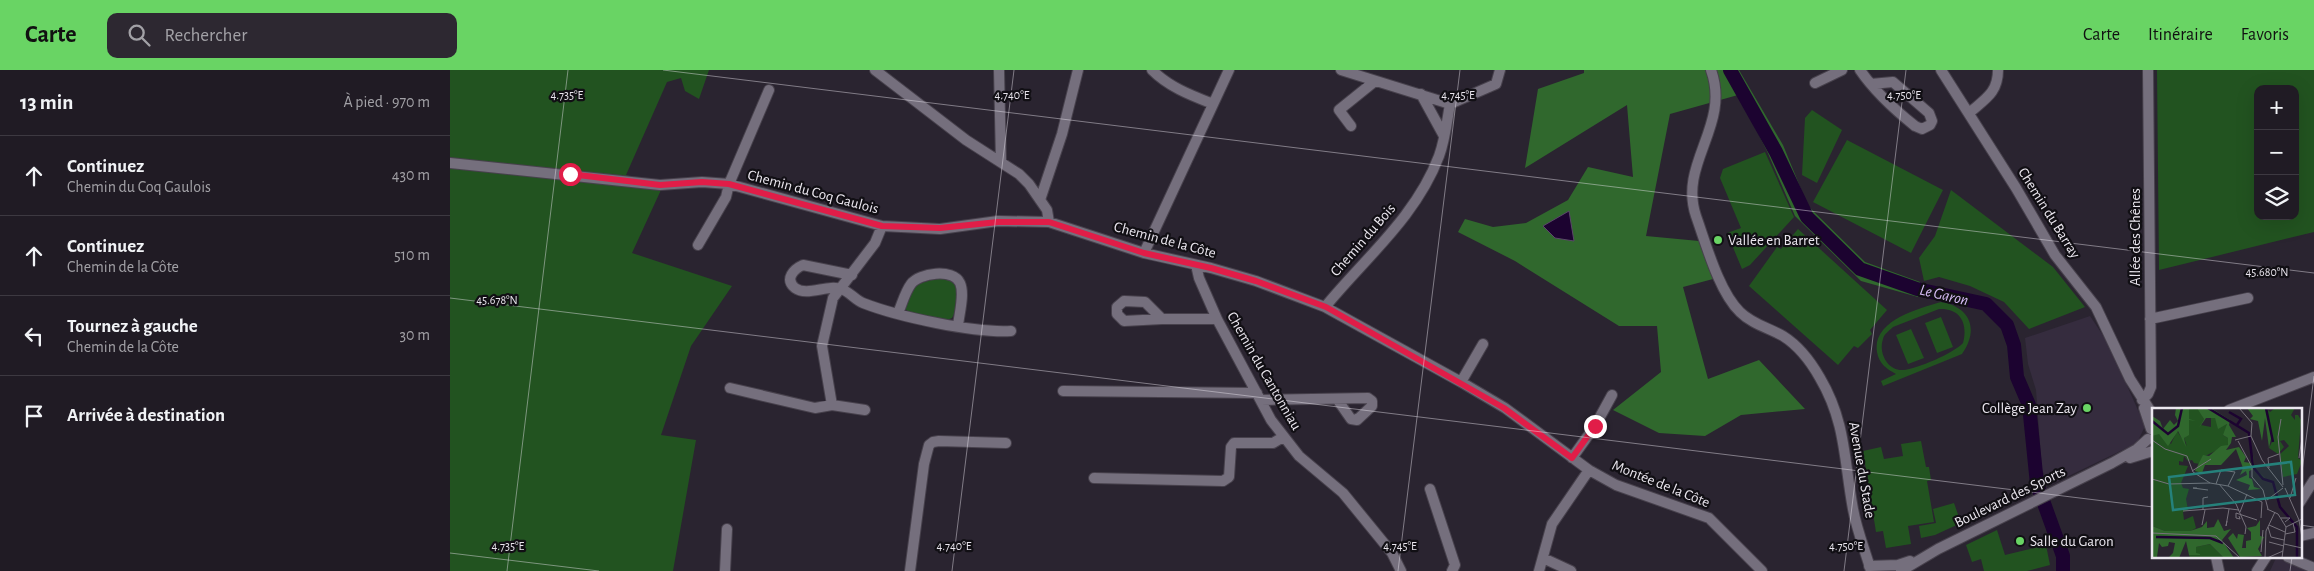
<!DOCTYPE html>
<html lang="fr">
<meta charset="utf-8">
<style>
body{margin:0;font-family:"Alegreya Sans",sans-serif;background:#2d2831;color:#f1f3f6}
.controls{position:absolute;right:15px;top:15px;display:grid;overflow:hidden;border-radius:10px;box-shadow:0 5px 20px #0002}
.controls button{width:45px;height:45px;display:grid;place-items:center;padding:0;border:0;border-bottom:1px solid #3d3941;background:#201b24;color:#f1f3f6;font:25px sans-serif}
.stop{position:absolute;width:15px;height:15px;margin:-11px;border:4px solid #e11d48;border-radius:50%;background:#fff}
.stop.end{background:#e11d48;border-color:#fff;box-shadow:0 1px 5px #0008}
.list{margin:0;padding:0;list-style:none}
h2{display:flex;justify-content:space-between;align-items:center;height:65px;margin:0;padding:0 20px;font-size:21px}
h2 small{font-size:16px;font-weight:400;color:#a2a1a6}
.list li{display:grid;grid-template-columns:32px 1fr auto;gap:15px;align-items:center;box-sizing:border-box;height:80px;padding:0 20px;border-top:1px solid #3d3941}
.list b{display:block;font-size:19px;white-space:nowrap}
.list p{margin:0;font-size:16px;white-space:nowrap;color:#a2a1a6}
.list em{font-size:16px;font-style:normal;color:#a2a1a6}
.icon{flex:none;width:28px;height:28px;fill:none;stroke:currentColor;stroke-width:2;stroke-linecap:round;stroke-linejoin:round}
.map{position:relative;flex:none;width:1864px;height:501px;overflow:hidden}
header{display:flex;align-items:center;gap:30px;box-sizing:border-box;height:70px;padding:0 25px;background:#69d464;color:#111}
header strong{font-size:24px}
nav{display:flex;gap:28px;margin-inline-start:auto;font-size:18px}
.search{width:350px;height:45px;background:#2d2831;display:flex;align-items:center;gap:12px;box-sizing:border-box;padding:0 18px;border-radius:10px;color:#a2a1a6;font-size:19px}
main{display:flex}
aside{flex:1;background:#201b24}
.map>svg:first-child{display:block}
.built{fill:#352c3e}
.green{fill:#225320;fill-rule:evenodd}
.forest{fill:#30682d}
.water{fill:#1c0330;stroke:#5a4769}
.lines{fill:none;stroke-linecap:round;stroke-linejoin:round}
.river{stroke:#1c0330;stroke-width:14}
.minor-casing{stroke:#47414c;stroke-width:12}
.minor{stroke:#756f7d;stroke-width:10}
.route{stroke:#e11d48;stroke-width:6}
.ticks{fill:none;stroke:#ebe7ef;stroke-width:1;stroke-opacity:0.45}
.poi-dot{fill:#69d464;stroke:#110f14;stroke-width:2}
.labels{text-anchor:middle;dominant-baseline:central;stroke-width:4.5;stroke-linejoin:round;paint-order:stroke}
.street-label{font-size:15px;fill:#ebe7ef;stroke:#110f14}
.poi-label{font-size:15px;fill:#ebe7ef;stroke:#110f14;text-anchor:start}
.water-label{font-size:16px;font-style:italic;fill:#d5bbf4;stroke:#110f14}
.inset-river{fill:none;stroke:#1c0330;stroke-width:2.5}
.inset-road{fill:none;stroke:#77727c;stroke-width:1}
.view{fill:#25817b;fill-opacity:0.15;stroke:#25817b;stroke-width:2.5}
.inset-edge{fill:none;stroke:#ebe7ef;stroke-width:2.5}
.ticks-label{font-size:12px;text-anchor:middle;fill:#ebe7ef;stroke:#110f14;stroke-width:4.5;stroke-linejoin:round;paint-order:stroke}
</style>
<header>
<strong>Carte</strong>
<div class="search"><svg class="icon" aria-label="search" viewBox="0 0 24 24"><circle cx="10" cy="10" r="6"/><path d="M15 15l6 6"/></svg>Rechercher</div>
<nav><a>Carte</a><a>Itinéraire</a><a>Favoris</a></nav>
</header>
<main>
<aside>
<h2>13 min<small>À pied · 970 m</small></h2>
<ul class="list">
<li><svg class="icon" aria-label="ahead" viewBox="0 0 24 24"><path d="M12 20V5M6 11l6-6 6 6"/></svg><div><b>Continuez</b><p>Chemin du Coq Gaulois</p></div><em>430 m</em></li>
<li><svg class="icon" aria-label="ahead" viewBox="0 0 24 24"><path d="M12 20V5M6 11l6-6 6 6"/></svg><div><b>Continuez</b><p>Chemin de la Côte</p></div><em>510 m</em></li>
<li><svg class="icon" aria-label="left" viewBox="0 0 24 24"><path d="M17 20v-9H6M10 6l-5 5 5 5"/></svg><div><b>Tournez à gauche</b><p>Chemin de la Côte</p></div><em>30 m</em></li>
<li><svg class="icon" aria-label="arrive" viewBox="0 0 24 24"><path d="M6 21V4h12l-3 4 3 4H6"/></svg><div><b>Arrivée à destination</b></div></li>
</ul>
</aside>
<div class="map">
<svg width="1864" height="501" viewBox="0 0 1864 501">
<rect width="100%" height="100%" fill="#2a2430"/>
<path class="built" d="M1640,246L1658,273L1695,356L1687,373L1600,415L1592,400L1586,320L1578,294L1575,268Z
M1826,488L1839,490L1863,501H1820Z"/>
<path class="green" d="M0,0H259L249,29L235,21L231,8L217,12L176,105L193,110L216,109L182,183L282,216L241,276L211,365L246,370L223,501H0Z
M1707,0H1864V162L1709,200ZM1808,19H1845V146H1808Z
M1362,40L1392,60L1367,113L1352,105L1355,48Z
M1397,70L1493,120L1461,183L1363,132Z
M1315,82L1344,147L1300,195L1292,199L1277,163L1291,158L1270,108L1273,99Z
M1501,120L1603,197L1635,237L1579,259L1554,232L1520,216L1489,207L1474,211L1469,188L1485,166Z
M1348,159L1437,240L1420,260L1422,264L1408,278L1404,276L1388,295L1299,216L1327,177L1331,179Z
M494,208L501,209C510,217 508,239 502,248L497,250L459,242L455,239C459,214 472,211 494,208Z
M1491,232C1521,237 1529,260 1512,284L1433,316L1431,311L1446,304C1437,299 1429,294 1427,282C1422,251 1467,239 1491,232ZM1489,239C1511,238 1518,254 1513,273C1504,283 1467,299 1453,300C1438,301 1428,283 1433,269C1434,264 1439,261 1443,257Z
M1491,247L1503,277L1487,283L1475,253Z
M1461,259L1474,288L1458,294L1446,265Z
M1471,371L1476,397H1479L1481,410L1477,411L1484,452L1458,456L1461,474L1436,478L1433,461L1426,462L1413,381L1431,377L1434,389L1453,386L1451,374Z
M1504,433L1511,453L1485,465L1471,468L1469,456L1486,453L1483,439Z
M1547,460L1555,485L1596,475L1600,495L1577,501H1534L1531,489L1522,492L1516,475Z"/>
<path class="forest" d="M1134,0H1289L1333,75L1358,136L1415,192L1470,212L1468,227L1411,211L1345,146L1317,81L1288,25L1220,44L1196,166L1249,171L1263,209L1233,217L1258,309L1309,290L1355,339L1291,345L1255,366L1209,363L1163,340L1211,302L1207,256H1169L1065,191L1008,162L1015,149L1043,157L1076,153L1118,130L1138,97L1183,107L1177,35L1075,98L1088,19L1134,3Z"/>
<path class="water" d="M1119,141L1124,171L1105,168L1093,156Z"/>
<g class="lines">
<path class="river" d="M1280,0L1326,82L1357,147L1410,199L1467,219L1536,234L1557,255L1564,275L1567,307L1579,335L1587,414L1613,486V501"/>
<defs>
<path id="minor" d="M425,0L516,70L569,104L579,114L597,140L599,152
M549,0L551,92
M702,0C719,17 740,25 763,34
M1261,0C1281,56 1228,93 1246,146C1256,174 1269,222 1290,242C1302,254 1319,258 1333,266C1349,276 1361,292 1370,308C1396,352 1394,391 1403,439C1407,461 1415,480 1421,501
M1410,0C1425,22 1445,40 1465,56L1472,59L1480,55L1482,51L1479,43L1443,12L1421,14
M1491,0L1566,118L1605,185L1646,237L1680,309L1703,345
M1365,13L1392,0
M971,24L994,66
M1000,34L1046,14L1050,0
M1519,43C1535,29 1548,23 1548,0
M901,56L889,40L925,11
M0,93L210,115L252,112L279,114L432,156L490,159L548,151L599,152L694,183L761,198L806,211L875,237L1011,312L1055,338L1139,400L1166,415L1259,448L1312,501
M590,130L612,64L628,0
M248,175L276,127L279,114L319,20
M694,183L779,0
M746,195L749,208L767,249L821,350L849,386L893,423L942,483L951,501
M402,205L353,195C344,199 334,209 345,218C357,227 378,214 391,219C399,221 405,230 413,233C449,247 524,263 561,261
M875,237C915,188 966,147 989,86C995,70 997,51 1000,34L891,0
M448,243C452,234 455,222 461,214C469,203 503,198 510,213C515,224 509,244 508,256
M712,249L674,251L667,244V237L674,231L695,232L712,249H767
M1700,249L1798,228
M1011,312L1033,274
M280,318L365,338L382,335L415,340
M613,321L807,323
M811,330L918,328L922,331V336L907,350L901,349L887,329
M1692,330L1698,324L1701,317L1698,0
M382,335L372,276L383,228L425,173L432,156
M1694,338L1701,359
M1779,340L1864,307
M1122,388L1145,356L1162,325
M1680,388L1703,381
M644,408L773,411L779,407L781,377L784,373H823L833,367
M980,419L1005,495L1002,501
M1850,432L1864,410
M1850,466L1864,463
M1766,487L1769,501
M1838,487L1864,498
M1093,488L1121,501
M1419,496L1448,495L1460,491
M275,501L277,459
M460,501L474,394L479,375L483,372L489,371L556,373
M1089,501L1102,454L1139,400
M1451,501L1488,479L1662,393L1687,379L1698,369
M1807,501L1816,487"/>
</defs>
<use href="#minor" class="minor-casing"/>
<use href="#minor" class="minor"/>
</g>
<g class="lines">
<path class="route" d="M120,104L210,115L252,112L279,114L432,156L490,158L548,152H599L694,183L761,198L806,211L876,237L1054,338L1122,388L1145,356"/>
</g>
<path class="ticks" d="M213,0L1864,203M0,228L1703,437M1850,418L1864,306M1850,455L1864,457M0,483L149,501M57,501L118,0M502,501L564,0M948,501L1010,0M1394,501L1456,0M1840,501L1842,487"/>
<g class="poi-dot">
<circle cx="1268" cy="170" r="5"/>
<circle cx="1637" cy="338" r="5"/>
<circle cx="1570" cy="471" r="5"/>
</g>
<g class="labels">
<g class="street-label">
<text transform="translate(363 122) rotate(15)">Chemin du Coq Gaulois</text>
<text transform="translate(1599 143) rotate(58)">Chemin du Barray</text>
<text transform="translate(1685 167) rotate(-90)">Allée des Chênes</text>
<text transform="translate(715 170) rotate(15)">Chemin de la Côte</text>
<text transform="translate(913 170) rotate(-49)">Chemin du Bois</text>
<text transform="translate(814 301) rotate(60)">Chemin du Cantonniau</text>
<text transform="translate(1412 400) rotate(80)">Avenue du Stade</text>
<text transform="translate(1211 414) rotate(22)">Montée de la Côte</text>
<text transform="translate(1560 427) rotate(-26)">Boulevard des Sports</text>
</g>
<g class="poi-label">
<text x="1278" y="170">Vallée en Barret</text>
<text x="1627" y="338" text-anchor="end">Collège Jean Zay</text>
<text x="1580" y="471">Salle du Garon</text>
</g>
<g class="water-label">
<text transform="translate(1494 225) rotate(13)">Le Garon</text>
</g>
</g>
<g transform="translate(1702 338)">
<rect width="150" height="150" fill="#2a2430"/>
<path d="M37,0L47,1L52,11L49,17L59,19V9L63,10L68,19L75,16V24L71,27L76,30V37L51,49L48,56L42,55L40,52L36,53L32,48L31,54L27,53V57L36,58L29,75L31,80L37,81L34,91L36,102L31,104L32,112L41,108L44,120L37,124L13,123L0,118V28L6,25L19,36L25,23L35,38L32,30L35,27ZM114,0L118,4L123,0H143L139,7L143,12V7H146L149,12L146,50L150,53L145,66L131,69L128,46L137,38L132,32L128,33L132,39L126,46L117,40L120,34ZM58,136L72,150H38L37,147L44,145V139Z" fill="#225320"/>
<path d="M24,0H37V11L44,13L37,12V27L32,30L34,39L26,23L16,38L7,26L0,28V8L8,13L11,21L18,12L22,17L26,13L23,7ZM45,0H59L78,12L77,17L84,29H80L79,35L74,42L87,39L94,49L92,54L99,55L101,47L102,60L115,72L102,61L97,63V70L100,71L102,79L109,81L96,82L98,77L84,72L95,67L94,63L88,67L91,60L84,41L69,57H53L50,65L43,63L51,47L57,48L69,38L76,37V30L71,27L75,16L66,21L63,10H54L47,20L52,11ZM95,0H113L120,26L117,40L113,10L110,33L106,13L98,11L101,8ZM66,111L72,123L79,121L70,132L82,150H72L58,136L44,139V145L48,146V147H37L34,133L27,150H16L21,145L23,135L17,134L16,138L10,139L7,135L5,149L0,150V118L13,123H38L50,119L55,113V120L62,119ZM108,112V128L112,129L106,141L110,148L88,149L76,130L81,125L85,131L86,126L92,127L90,140H94V133L99,132V124L95,120L104,118Z" fill="#30682d"/>
<path class="inset-river" d="M56,0L97,25L101,59L111,71L121,74L128,99L145,119V150M114,0L121,34M77,4L89,11L85,17M0,13L16,26L26,18L30,0M4,129L58,130L71,135"/>
<path class="inset-road" d="M87,0L100,15L99,28L110,52L131,79M129,11L126,29L131,77M0,32L13,41L35,48L41,64L58,75M83,32L99,28M86,33L100,59V69L111,82L116,101M147,50L150,30M117,60L116,50L127,46M40,63L59,51M0,71L17,76L58,75L76,78L110,94L109,110M64,76L69,62L83,64L76,78M67,76L84,96L94,119L93,126M45,80H41L56,82M133,80L147,112L150,130M138,90L144,70M115,92L131,80M115,101L126,106L134,119M51,102V90L56,89M31,103L71,100L87,102M88,104L95,86M87,108L88,111L84,110V105L105,112M129,110H138L133,114M75,113L74,118L77,101M50,117L53,102M117,117L133,124M116,119L119,129L132,132M0,125L64,128L88,150M133,126L143,124L141,115M117,134L132,138M132,136L150,140M109,144L111,122M113,150L114,123L123,104M115,150L131,143M130,150L134,119L150,111"/>
<path class="view" d="M139,54L143,87L21,102L17,69Z"/>
<rect width="150" height="150" class="inset-edge"/>
</g>
<g class="ticks-label">
<text x="117" y="29">4.735°E</text>
<text x="562" y="29">4.740°E</text>
<text x="1008" y="29">4.745°E</text>
<text x="1454" y="29">4.750°E</text>
<text x="1817" y="206">45.680°N</text>
<text x="47" y="234">45.678°N</text>
<text x="58" y="480">4.735°E</text>
<text x="504" y="480">4.740°E</text>
<text x="950" y="480">4.745°E</text>
<text x="1396" y="480">4.750°E</text>
</g>
</svg>
<div class="controls">
<button>+</button>
<button>−</button>
<button><svg class="icon" aria-label="layers" viewBox="0 0 24 24"><path d="M12 4l9 5-9 5-9-5zM3 14l9 5 9-5"/></svg></button>
</div>
<div class="stop" style="left:120px;top:104px"></div>
<div class="stop end" style="left:1145px;top:356px"></div>
</div>
</main>
